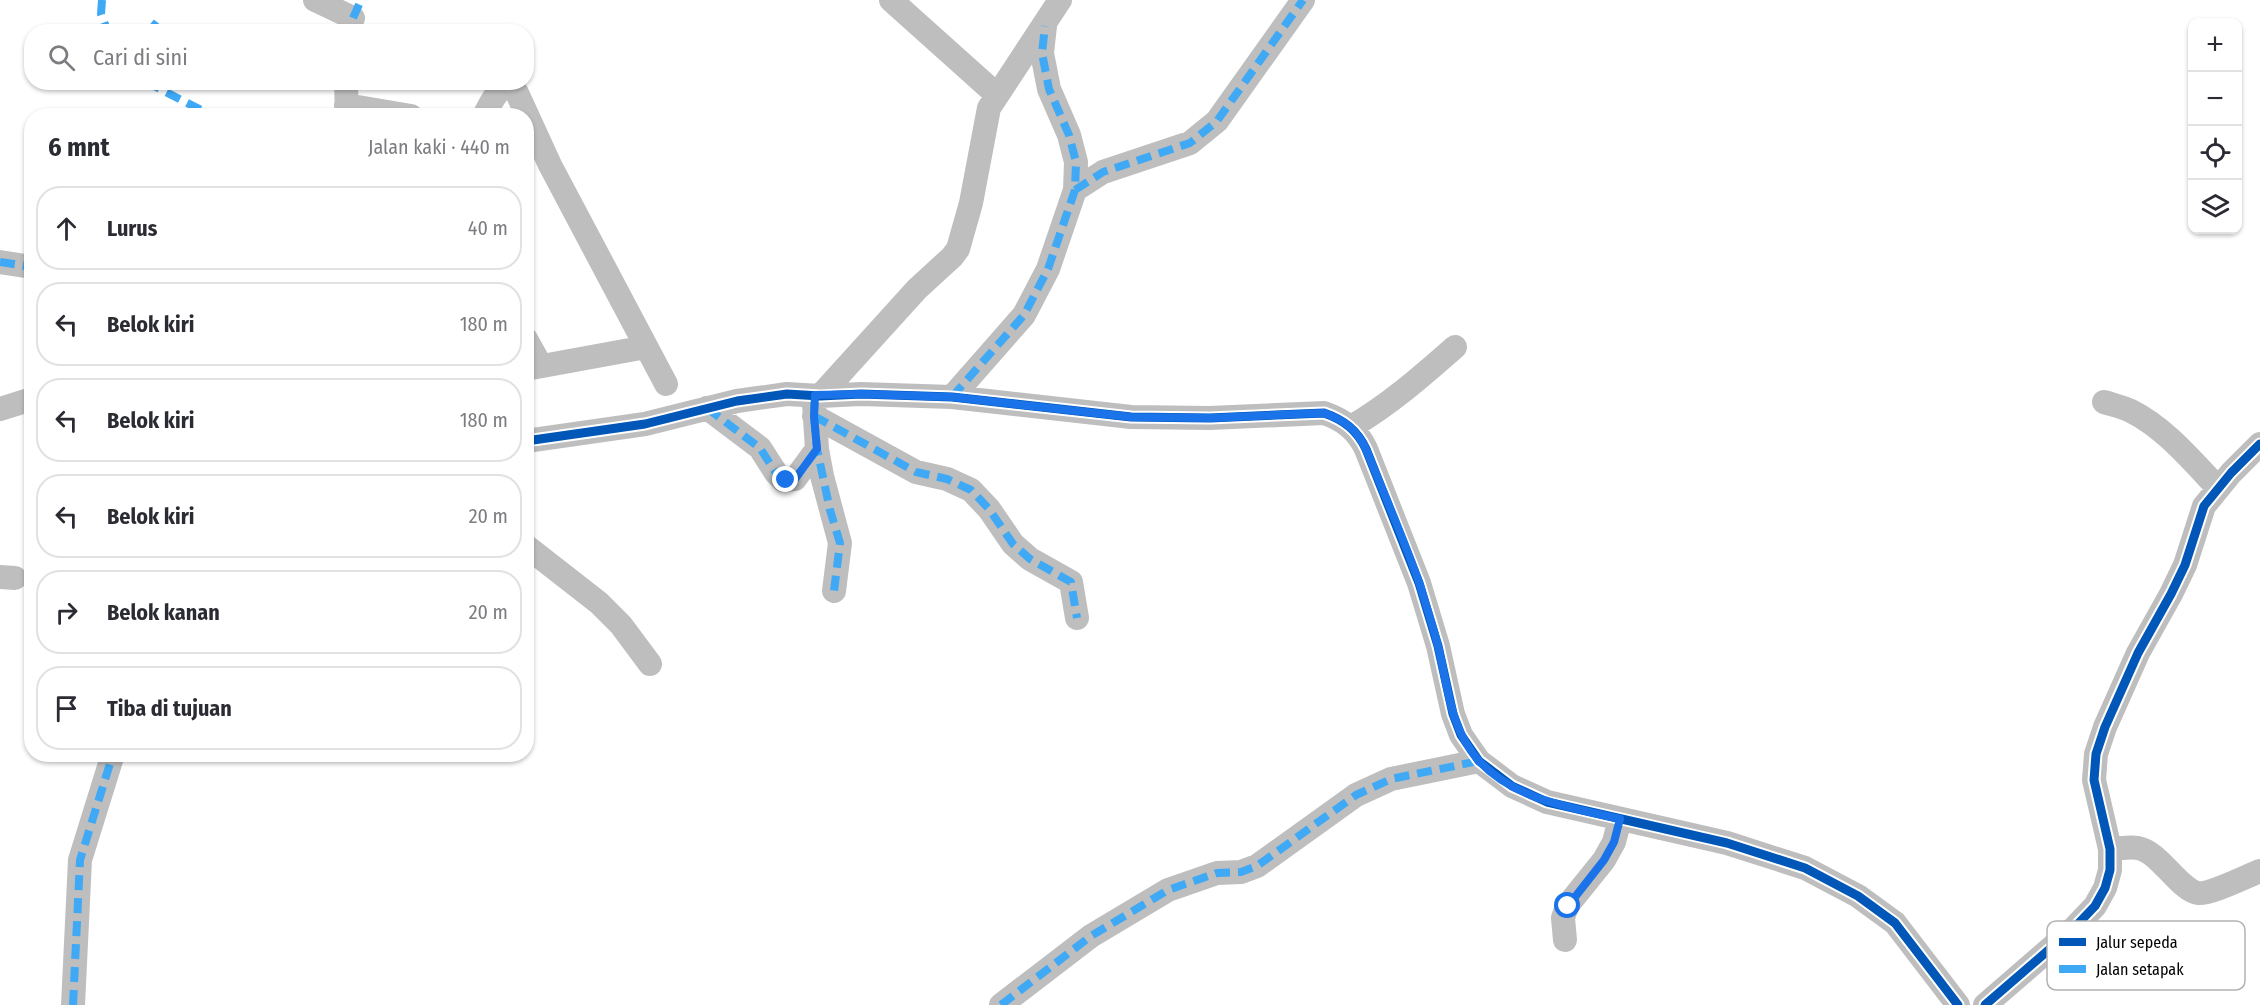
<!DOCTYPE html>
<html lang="id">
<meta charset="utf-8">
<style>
body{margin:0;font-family:"Fira Sans Condensed",sans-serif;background:#f2f2f3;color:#2b2b33}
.controls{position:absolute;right:18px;top:18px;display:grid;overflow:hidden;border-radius:12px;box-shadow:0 2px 4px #0004}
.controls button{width:54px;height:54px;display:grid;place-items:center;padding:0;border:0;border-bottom:2px solid #e1e1e2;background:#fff;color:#2b2b33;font:30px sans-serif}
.stop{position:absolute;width:18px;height:18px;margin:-14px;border:4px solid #1a73e8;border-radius:50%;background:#fff}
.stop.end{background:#1a73e8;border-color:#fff;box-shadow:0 2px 6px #0008}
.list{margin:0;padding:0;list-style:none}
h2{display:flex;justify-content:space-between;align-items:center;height:78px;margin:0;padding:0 24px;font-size:26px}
h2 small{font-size:20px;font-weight:400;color:#7c7c81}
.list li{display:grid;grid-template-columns:39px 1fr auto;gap:18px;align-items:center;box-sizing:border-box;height:84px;margin:0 12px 12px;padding:0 12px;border:2px solid #e1e1e2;border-radius:24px}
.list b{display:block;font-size:22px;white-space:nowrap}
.list em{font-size:20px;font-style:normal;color:#7c7c81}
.icon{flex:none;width:33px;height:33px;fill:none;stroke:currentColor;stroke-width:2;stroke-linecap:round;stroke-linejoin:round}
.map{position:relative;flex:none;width:2260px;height:1005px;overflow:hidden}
.search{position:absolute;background:#fff;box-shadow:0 2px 4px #0004;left:24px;top:24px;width:510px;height:66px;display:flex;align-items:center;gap:15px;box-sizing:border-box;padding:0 21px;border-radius:24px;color:#7c7c81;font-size:22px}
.panel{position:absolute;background:#fff;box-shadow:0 2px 4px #0004;left:24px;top:108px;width:510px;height:654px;border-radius:24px}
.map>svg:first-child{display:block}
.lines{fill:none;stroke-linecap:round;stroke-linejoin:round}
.minor{stroke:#bebebe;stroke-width:24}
.quiet{stroke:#3fa9f5;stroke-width:8;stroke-dasharray:15 8;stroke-linecap:butt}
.cycleway-casing{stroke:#fff;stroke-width:13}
.cycleway{stroke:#0057b8;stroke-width:9}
.route{stroke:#1a73e8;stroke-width:8}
.key{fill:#fff;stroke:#b2b2b2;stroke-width:1.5}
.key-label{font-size:16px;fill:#000}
</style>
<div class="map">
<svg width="2260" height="1005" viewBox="0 0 2260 1005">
<rect width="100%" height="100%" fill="#fff"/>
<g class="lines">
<path class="minor" d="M315,0L353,18
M891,0L997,95
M346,82L347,116
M346,105L411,116
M484,116C491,103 501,76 517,93L550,165L666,384
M1075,190L1103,172L1190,143L1217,121L1303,0
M0,262L32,267
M526,339L541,366
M526,369L646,347
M820,396L917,289L952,257L958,249L971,203L989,108L1060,0
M952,397L1024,315L1048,269L1075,190L1076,162L1069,135L1049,89L1042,53L1045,26
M2104,402C2113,405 2123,407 2131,411C2165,428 2192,461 2218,488
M814,404L817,449L822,476L840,543L834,591
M707,408L760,448L776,473L783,480L795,479L817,449
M0,409L32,399
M814,416L916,472L947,479L971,490L989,509L1013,544L1030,559L1071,582L1077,618
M1351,427C1389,405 1422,376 1455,347
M526,441L645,424L737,401L787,394L820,396L861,394L952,397L1131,417L1210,418L1324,413C1344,420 1357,430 1366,449L1419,583L1438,646L1453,714L1461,735L1479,761L1512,786L1547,802L1727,843L1805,868L1858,896L1895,923L1958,1005
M526,546L599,603L621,625L650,664
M0,577L15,578
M2110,849C2118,849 2129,846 2138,848C2160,852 2179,890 2198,893C2209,895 2247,876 2260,871
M1565,940L1563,918L1567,906L1604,860L1614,842L1620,819
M73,1005L80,860L113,754
M1001,1005L1091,936L1168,890L1217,873L1241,872L1257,866L1356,795L1391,779L1479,761
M1985,1005L2074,928L2095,906L2105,888L2110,870V849L2094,780L2096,754L2105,727L2138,653L2171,594L2185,565L2204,506L2231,473L2260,444"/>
<path class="quiet" d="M102,0L101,14L108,32
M353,18L361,0
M149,32L157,22
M146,82L205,112L209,116
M1075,190L1103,172L1190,143L1217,121L1303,0
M0,262L32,267
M815,395L814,416L817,449L830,510L840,543L834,591
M952,397L1024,315L1048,269L1075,190L1076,162L1069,135L1049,89L1042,53L1045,26
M707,408L760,448L776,473L783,480L795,479L817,449
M814,416L916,472L947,479L971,490L989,509L1013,544L1030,559L1071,582L1077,618
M73,1005L80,860L113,754
M1001,1005L1091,936L1168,890L1217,873L1241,872L1257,866L1356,795L1391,779L1479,761"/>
<defs>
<path id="cycleway" d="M526,441L645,424L737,401L787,394L820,396L861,394L952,397L1131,417L1210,418L1324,413C1344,420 1357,430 1366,449L1419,583L1438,646L1453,714L1461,735L1479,761L1512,786L1547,802L1727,843L1805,868L1858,896L1895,923L1958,1005
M1985,1005L2074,928L2095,906L2105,888L2110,870V849L2094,780L2096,754L2105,727L2138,653L2171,594L2185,565L2204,506L2231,473L2260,444"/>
</defs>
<use href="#cycleway" class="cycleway-casing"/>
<use href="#cycleway" class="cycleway"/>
</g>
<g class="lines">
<path class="route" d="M786,480L795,479L817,449L814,416L815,395L861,394L952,397L1131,417L1210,418L1324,413C1344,420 1357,430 1366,449C1384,494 1404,539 1420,585C1426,605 1433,626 1438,646C1448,686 1450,729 1479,761C1515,800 1571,807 1620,819L1614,842L1604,860L1568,906"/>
</g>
<rect x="2047" y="921" width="198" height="69" rx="9" class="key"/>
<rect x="2059" y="938" width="27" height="8" fill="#0057b8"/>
<rect x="2059" y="965" width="27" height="8" fill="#3fa9f5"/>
<g class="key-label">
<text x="2096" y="948">Jalur sepeda</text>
<text x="2096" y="975">Jalan setapak</text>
</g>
</svg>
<div class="controls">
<button>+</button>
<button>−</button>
<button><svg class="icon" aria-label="locate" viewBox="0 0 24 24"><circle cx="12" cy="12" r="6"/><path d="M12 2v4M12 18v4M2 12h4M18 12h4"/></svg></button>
<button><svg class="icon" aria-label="layers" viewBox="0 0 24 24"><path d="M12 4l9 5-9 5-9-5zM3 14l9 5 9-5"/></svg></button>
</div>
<div class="stop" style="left:1568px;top:906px"></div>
<div class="stop end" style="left:786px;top:480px"></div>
<div class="search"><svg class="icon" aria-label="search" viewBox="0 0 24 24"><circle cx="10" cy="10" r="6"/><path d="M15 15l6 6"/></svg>Cari di sini</div>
<section class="panel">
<h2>6 mnt<small>Jalan kaki · 440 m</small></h2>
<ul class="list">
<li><svg class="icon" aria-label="ahead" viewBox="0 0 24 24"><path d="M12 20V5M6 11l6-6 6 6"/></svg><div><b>Lurus</b></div><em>40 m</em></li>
<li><svg class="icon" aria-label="left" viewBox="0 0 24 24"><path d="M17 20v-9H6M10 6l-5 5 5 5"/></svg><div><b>Belok kiri</b></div><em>180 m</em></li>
<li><svg class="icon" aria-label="left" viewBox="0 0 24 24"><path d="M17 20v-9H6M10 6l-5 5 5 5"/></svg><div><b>Belok kiri</b></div><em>180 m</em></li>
<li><svg class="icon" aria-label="left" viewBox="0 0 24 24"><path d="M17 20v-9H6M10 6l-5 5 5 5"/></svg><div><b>Belok kiri</b></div><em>20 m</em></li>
<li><svg class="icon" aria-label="right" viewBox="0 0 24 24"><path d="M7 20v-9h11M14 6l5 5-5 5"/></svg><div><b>Belok kanan</b></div><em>20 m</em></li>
<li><svg class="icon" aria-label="arrive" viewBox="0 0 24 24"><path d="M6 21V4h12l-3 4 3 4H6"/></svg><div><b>Tiba di tujuan</b></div></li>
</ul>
</section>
</div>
